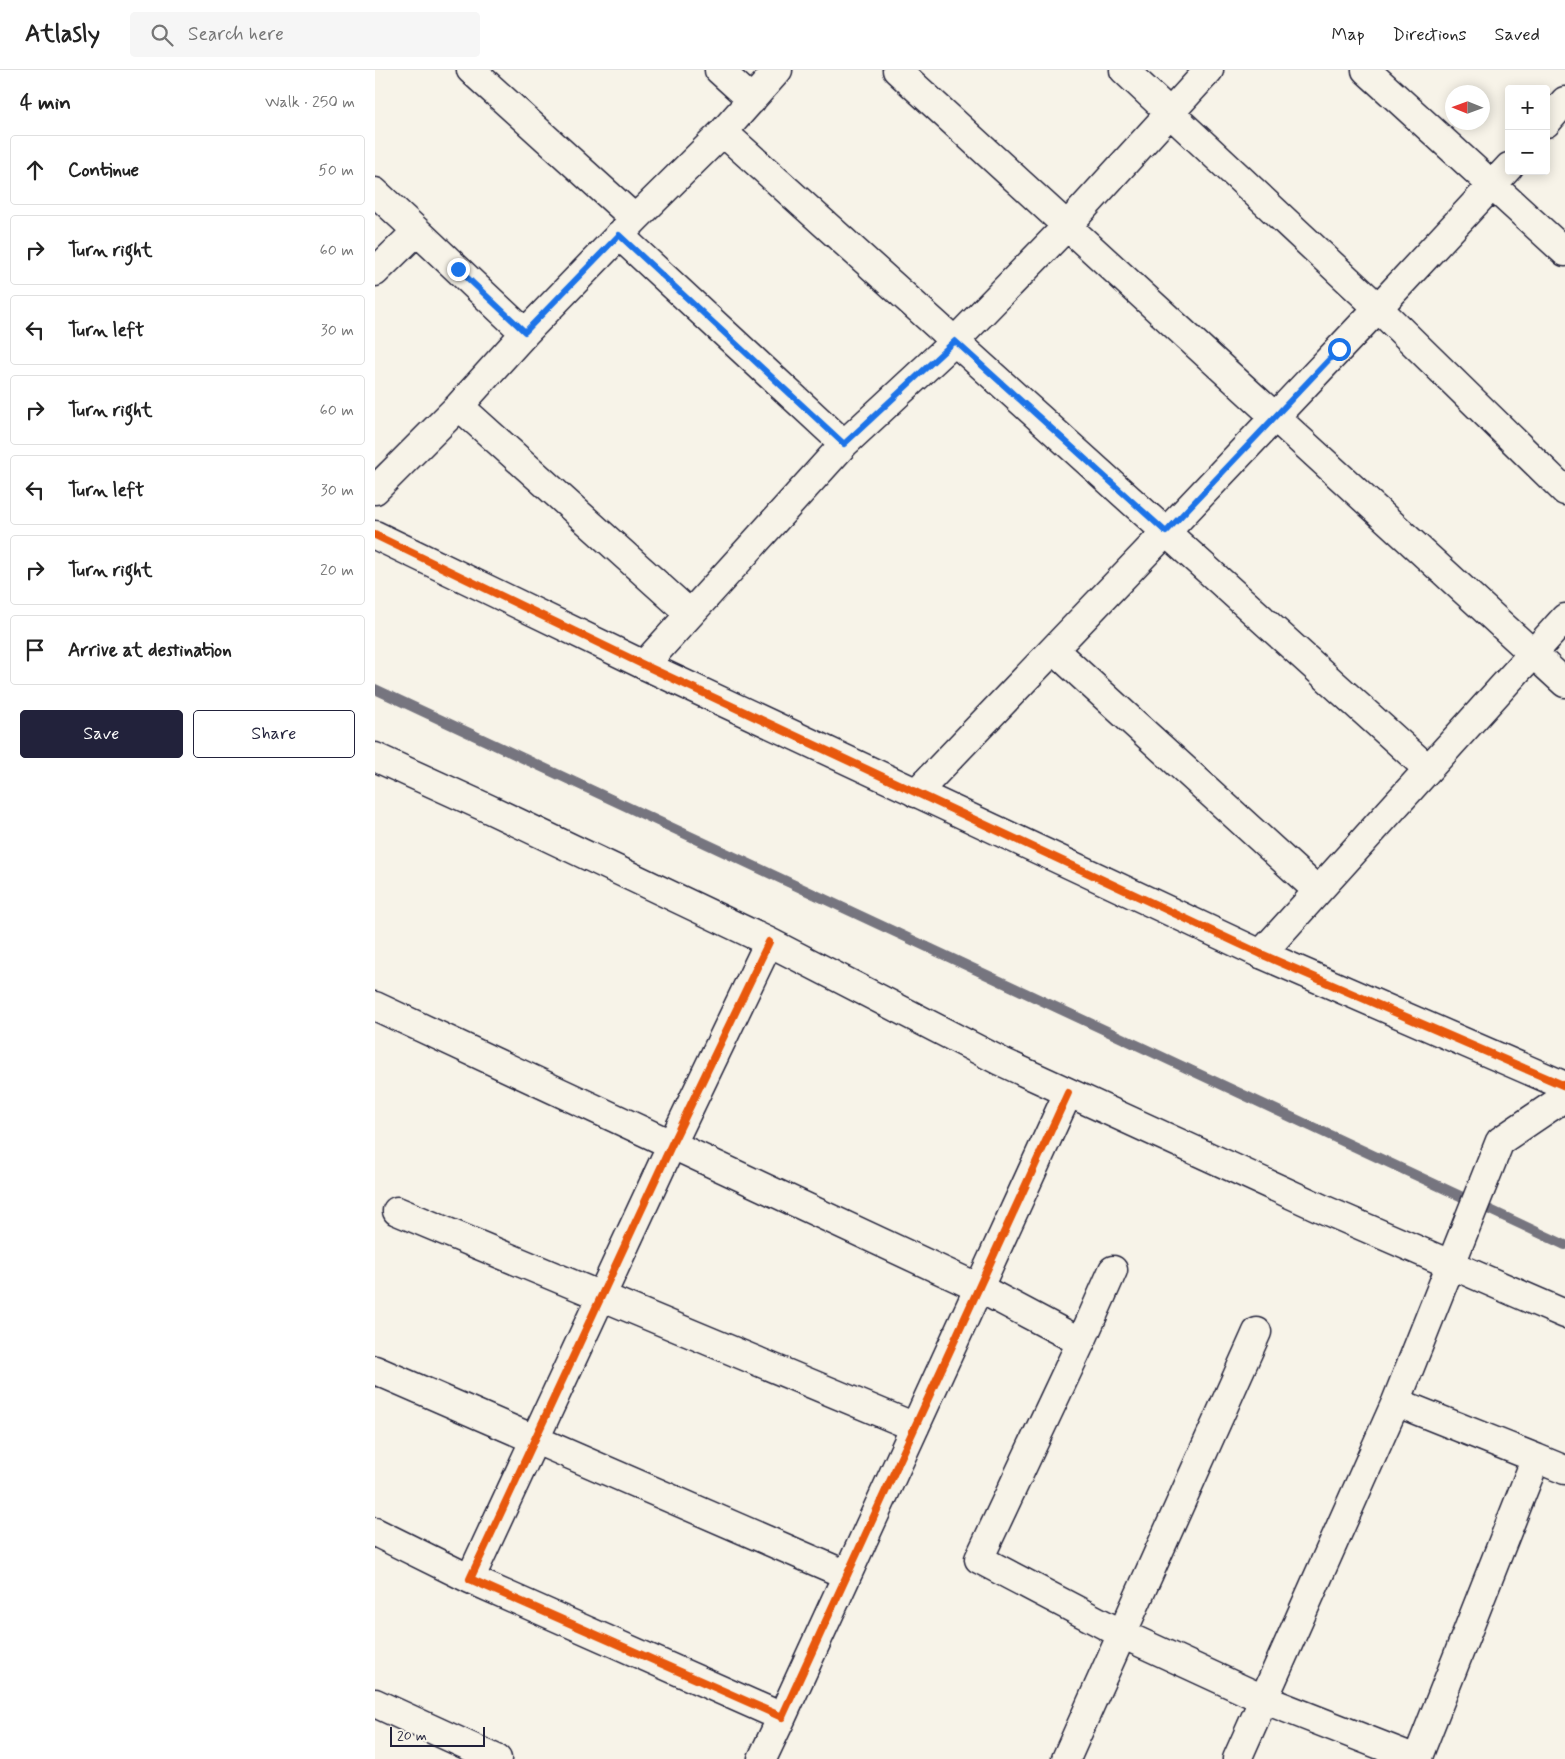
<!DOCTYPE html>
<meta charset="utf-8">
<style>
body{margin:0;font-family:Mynerve,sans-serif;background:#f6f6f6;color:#222}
.controls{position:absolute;right:15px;top:15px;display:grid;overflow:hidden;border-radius:5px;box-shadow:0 2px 12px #0003}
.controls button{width:45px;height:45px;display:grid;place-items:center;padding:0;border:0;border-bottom:1px solid #e0e0e0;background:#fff;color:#222;font:25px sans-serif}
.compass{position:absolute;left:1070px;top:15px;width:45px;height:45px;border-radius:50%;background:#fff;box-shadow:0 2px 12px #0003;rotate:271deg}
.scale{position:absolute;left:15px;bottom:12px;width:95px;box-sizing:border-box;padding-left:5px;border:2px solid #22223b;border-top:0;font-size:14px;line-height:18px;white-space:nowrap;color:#22223b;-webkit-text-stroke:4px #f7f3e8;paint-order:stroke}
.stop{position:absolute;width:15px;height:15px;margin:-11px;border:4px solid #1a73e8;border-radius:50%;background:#fff}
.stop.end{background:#1a73e8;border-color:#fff;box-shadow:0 1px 5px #0008}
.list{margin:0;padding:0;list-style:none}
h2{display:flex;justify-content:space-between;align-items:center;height:65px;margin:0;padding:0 20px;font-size:21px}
h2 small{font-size:16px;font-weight:400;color:#767676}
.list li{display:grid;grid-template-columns:32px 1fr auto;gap:15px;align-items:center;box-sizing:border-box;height:70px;margin:0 10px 10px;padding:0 10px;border:1px solid #e0e0e0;border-radius:5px}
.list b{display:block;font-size:19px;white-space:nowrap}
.list em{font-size:16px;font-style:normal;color:#767676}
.actions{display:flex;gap:10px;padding:15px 20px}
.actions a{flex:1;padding:11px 0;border:1px solid #22223b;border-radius:5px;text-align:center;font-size:18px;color:#22223b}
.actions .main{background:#22223b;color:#fff}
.icon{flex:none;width:28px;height:28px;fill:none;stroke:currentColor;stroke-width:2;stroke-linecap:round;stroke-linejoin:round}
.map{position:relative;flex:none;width:1190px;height:1689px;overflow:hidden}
header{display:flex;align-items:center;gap:30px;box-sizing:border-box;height:70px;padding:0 25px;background:#fff;border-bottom:1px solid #e0e0e0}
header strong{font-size:24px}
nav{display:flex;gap:28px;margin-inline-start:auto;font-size:18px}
.search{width:350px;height:45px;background:#f6f6f6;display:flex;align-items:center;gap:12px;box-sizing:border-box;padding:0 18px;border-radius:5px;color:#767676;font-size:19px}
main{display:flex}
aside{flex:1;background:#fff}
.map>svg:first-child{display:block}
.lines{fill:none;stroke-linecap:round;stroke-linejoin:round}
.stream{stroke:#76747f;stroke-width:10}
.street-casing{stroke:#22223b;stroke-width:31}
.secondary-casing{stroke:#22223b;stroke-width:31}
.street{stroke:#f7f3e8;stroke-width:28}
.secondary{stroke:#f7f3e8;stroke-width:28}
.cycleway-casing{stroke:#f7f3e8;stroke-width:11}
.cycleway{stroke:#e8590c;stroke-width:8}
.route{stroke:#1a73e8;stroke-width:6}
</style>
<header>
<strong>Atlasly</strong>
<div class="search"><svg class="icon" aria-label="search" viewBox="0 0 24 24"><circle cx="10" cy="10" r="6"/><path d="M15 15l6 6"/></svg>Search here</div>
<nav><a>Map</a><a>Directions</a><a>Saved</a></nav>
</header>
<main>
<aside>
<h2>4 min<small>Walk · 250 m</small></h2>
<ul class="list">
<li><svg class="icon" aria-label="ahead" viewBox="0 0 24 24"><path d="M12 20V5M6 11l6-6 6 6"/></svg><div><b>Continue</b></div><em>50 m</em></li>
<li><svg class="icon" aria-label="right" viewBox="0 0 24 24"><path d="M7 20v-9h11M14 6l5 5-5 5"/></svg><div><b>Turn right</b></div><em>60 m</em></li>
<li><svg class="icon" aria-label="left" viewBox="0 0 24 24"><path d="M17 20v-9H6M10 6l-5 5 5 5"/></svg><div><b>Turn left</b></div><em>30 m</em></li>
<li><svg class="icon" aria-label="right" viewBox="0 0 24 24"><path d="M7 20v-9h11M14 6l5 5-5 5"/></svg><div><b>Turn right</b></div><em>60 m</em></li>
<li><svg class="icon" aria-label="left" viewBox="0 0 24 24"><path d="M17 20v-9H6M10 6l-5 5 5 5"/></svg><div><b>Turn left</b></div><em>30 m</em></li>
<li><svg class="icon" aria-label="right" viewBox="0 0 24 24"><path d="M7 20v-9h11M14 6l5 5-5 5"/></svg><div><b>Turn right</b></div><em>20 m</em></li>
<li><svg class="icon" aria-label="arrive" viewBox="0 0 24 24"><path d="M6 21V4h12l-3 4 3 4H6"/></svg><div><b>Arrive at destination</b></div></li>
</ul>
<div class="actions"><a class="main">Save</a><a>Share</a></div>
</aside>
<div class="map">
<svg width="1190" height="1689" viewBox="0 0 1190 1689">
<rect width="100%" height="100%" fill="#f7f3e8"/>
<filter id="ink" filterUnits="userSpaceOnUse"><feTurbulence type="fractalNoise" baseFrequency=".02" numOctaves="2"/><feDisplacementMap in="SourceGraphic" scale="10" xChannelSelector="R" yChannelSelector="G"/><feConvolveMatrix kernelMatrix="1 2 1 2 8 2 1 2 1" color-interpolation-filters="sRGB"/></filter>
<g filter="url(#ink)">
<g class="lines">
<path class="stream" d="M0,619L1190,1175"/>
<defs>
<path id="street" d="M96,0L260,149
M344,0L377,30
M522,0L1190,613
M749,0L1003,238L1190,421
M991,0L1190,182
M1171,53L1190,31
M348,62L1053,699
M0,122L42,161L0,202
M42,161L150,263
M244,165L469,374
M84,336L314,543
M0,420L84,336L150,263L260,149L348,62L403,0
M679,580L943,821
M269,595L469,374L580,271L692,156L834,0
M0,687L112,738L394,872L625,991L950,1140L1190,1244
M541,723L791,462L1003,238L1134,97
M394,872L296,1076L95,1509L407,1647L693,1023
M886,884L1190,548
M0,936L604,1218L706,1272
M22,1141L540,1357
M738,1200L706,1272L604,1489L747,1564L888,1629L1041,1689
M0,1300L472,1505
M1021,1332L1161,1388L1042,1689
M1161,1388L1190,1400
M0,1462L95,1509
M0,1633L122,1689
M387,1689L407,1647
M691,1689L882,1262
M862,1689L1021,1332L1125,1071L1190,1027"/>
<path id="secondary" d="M0,465L269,595L886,884L1190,1016"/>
</defs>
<use href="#street" class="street-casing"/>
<use href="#secondary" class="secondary-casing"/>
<use href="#street" class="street"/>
<use href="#secondary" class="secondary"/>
<defs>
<path id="cycleway" d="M0,465L269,595L886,884L1190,1016
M394,872L296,1076L95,1509L407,1647L693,1023"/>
</defs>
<use href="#cycleway" class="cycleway-casing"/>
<use href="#cycleway" class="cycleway"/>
</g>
</g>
<g class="lines" filter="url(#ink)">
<path class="route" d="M83,199L150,262L244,165L469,374L580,271L791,462L964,279"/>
</g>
</svg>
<div class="controls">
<button>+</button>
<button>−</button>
</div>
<svg class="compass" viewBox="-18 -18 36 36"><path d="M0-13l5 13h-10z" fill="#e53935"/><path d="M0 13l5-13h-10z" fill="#767676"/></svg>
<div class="scale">20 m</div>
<div class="stop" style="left:964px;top:279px"></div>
<div class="stop end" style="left:83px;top:199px"></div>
</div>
</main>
